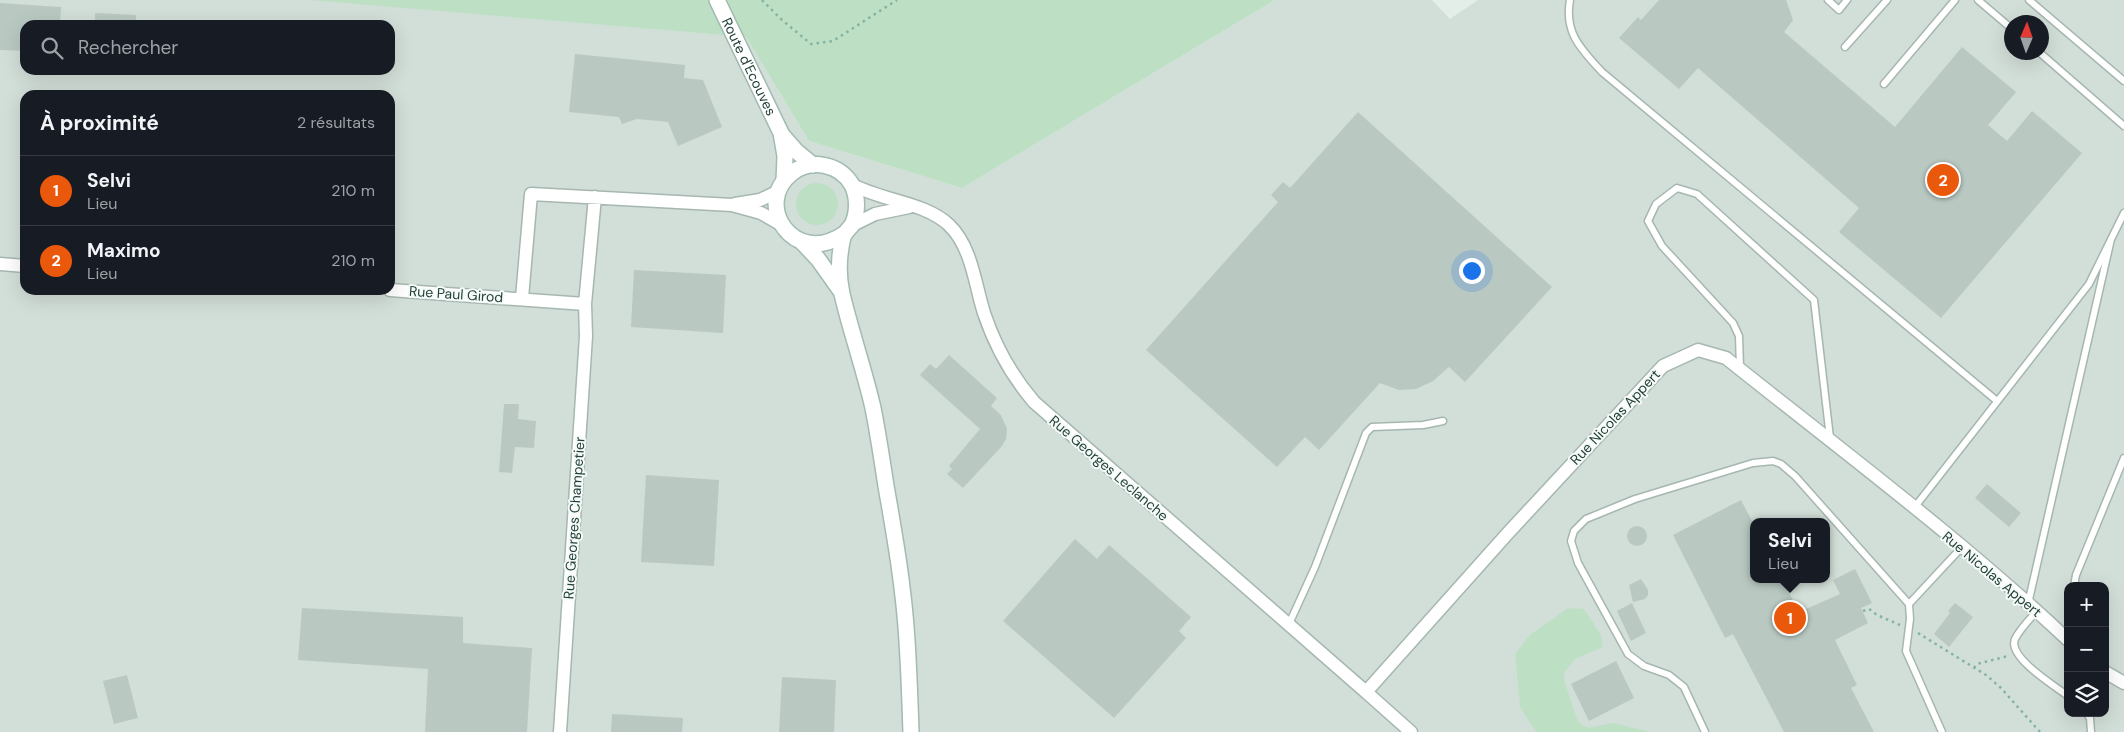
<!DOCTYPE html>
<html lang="fr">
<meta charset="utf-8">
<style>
body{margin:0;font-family:"DM Sans",sans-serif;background:#20242c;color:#f1f3f6}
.controls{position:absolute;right:15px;bottom:15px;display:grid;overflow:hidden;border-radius:10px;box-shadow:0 5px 20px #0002}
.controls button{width:45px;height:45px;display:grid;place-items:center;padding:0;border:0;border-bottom:1px solid #363941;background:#171b24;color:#f1f3f6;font:25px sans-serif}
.compass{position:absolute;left:2004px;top:15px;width:45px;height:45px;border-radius:50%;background:#171b24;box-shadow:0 5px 20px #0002;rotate:2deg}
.you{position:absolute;left:1471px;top:270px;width:18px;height:18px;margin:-12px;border:4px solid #fff;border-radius:50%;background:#1a73e8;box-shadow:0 0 0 8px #1a73e833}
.badge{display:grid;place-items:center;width:32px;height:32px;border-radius:50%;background:#ea580c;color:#fff;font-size:16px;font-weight:700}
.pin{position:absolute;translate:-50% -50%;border:2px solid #fff;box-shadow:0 1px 5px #0006}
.popup{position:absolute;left:1750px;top:518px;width:80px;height:65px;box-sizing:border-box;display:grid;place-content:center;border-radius:10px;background:#171b24;filter:drop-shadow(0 1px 4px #0005);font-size:16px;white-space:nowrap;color:#9ea1a6}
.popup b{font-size:19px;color:#f1f3f6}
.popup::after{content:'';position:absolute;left:50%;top:100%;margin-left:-10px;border:10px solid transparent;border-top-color:#171b24}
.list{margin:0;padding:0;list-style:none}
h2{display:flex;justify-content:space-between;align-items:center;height:65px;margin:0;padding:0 20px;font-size:21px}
h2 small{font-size:16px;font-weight:400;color:#9ea1a6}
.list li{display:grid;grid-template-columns:32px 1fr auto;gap:15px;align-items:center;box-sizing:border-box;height:70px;padding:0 20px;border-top:1px solid #363941}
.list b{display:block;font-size:19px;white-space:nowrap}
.list p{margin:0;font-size:16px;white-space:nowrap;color:#9ea1a6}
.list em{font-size:16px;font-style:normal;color:#9ea1a6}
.icon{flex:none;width:28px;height:28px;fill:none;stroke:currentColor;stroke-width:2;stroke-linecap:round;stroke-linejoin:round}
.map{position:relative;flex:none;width:2124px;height:732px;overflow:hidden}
.search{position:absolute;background:#171b24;box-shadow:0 5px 20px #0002;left:20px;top:20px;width:375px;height:55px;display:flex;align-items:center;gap:12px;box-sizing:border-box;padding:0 18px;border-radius:15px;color:#9ea1a6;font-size:19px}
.panel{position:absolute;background:#171b24;box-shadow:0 5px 20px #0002;left:20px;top:90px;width:375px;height:205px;border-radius:15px}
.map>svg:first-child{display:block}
.built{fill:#d2ded8;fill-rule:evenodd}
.green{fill:#bde0c5}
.building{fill:#b9c9c2}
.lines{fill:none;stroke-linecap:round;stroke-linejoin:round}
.lane-casing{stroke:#a6b7b0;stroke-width:9}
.street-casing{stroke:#a6b7b0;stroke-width:15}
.secondary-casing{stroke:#a2bbb1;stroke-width:18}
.path{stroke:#83b3a2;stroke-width:2.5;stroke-dasharray:2.5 4;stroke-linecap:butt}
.lane{stroke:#fff;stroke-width:6}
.street{stroke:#fff;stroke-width:12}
.secondary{stroke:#fff;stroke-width:15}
.labels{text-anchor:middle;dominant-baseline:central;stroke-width:4;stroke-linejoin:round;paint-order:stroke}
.street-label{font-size:14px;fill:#224138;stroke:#f5faf8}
</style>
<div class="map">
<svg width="2124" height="732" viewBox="0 0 2124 732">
<rect width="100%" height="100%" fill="#e4eee9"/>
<path class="built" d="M0,0H325L746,37L809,141L962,188L1275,0H1432L1450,19L1478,0H2124V732H0ZM2012,22H2042V52H2012ZM25,25H390V70H25ZM25,95H390V290H25ZM1754,522H1826V579H1754ZM2068,586H2105V713H2068Z"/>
<path class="green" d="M310,0H1275L962,188L809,141L746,37Z
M796 204a21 21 0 1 1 42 0a21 21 0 1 1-42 0Z
M1568,608L1584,609L1601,635L1603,647L1575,659L1564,673L1565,683L1578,722L1588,728L1613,723L1650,732H1536L1520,707L1515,654L1530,635Z"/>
<path class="building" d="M1659,0H1786L1793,20L1784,32L1895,127L1962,47L2016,92L1988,125L2007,141L2032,111L2082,153L1941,318L1839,232L1859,208L1698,68L1679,89L1619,38L1638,17L1641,20Z
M0,3L61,7L60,25H25V51L0,50Z
M95,13L136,15V25H95Z
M575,54L685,65L684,78L703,80L722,127L678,146L668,122L637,119L622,124L619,117L569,112Z
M1358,112L1552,287L1465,382L1449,367L1433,381L1416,389L1399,390L1380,383L1319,450L1305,437L1277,467L1146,350L1278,202L1271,195L1283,182L1290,188Z
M634,270L726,275L723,333L631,327Z
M949,355L997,398L991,406L1001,415L1007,429L1006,439L1002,446L963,488L947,474L952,469L949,466L980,429L920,375L930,364L936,369Z
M504,404H519L518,419L536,421L534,448L515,447L512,473L499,472Z
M646,475L719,480L714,566L641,562Z
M1987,484L2021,513L2009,527L1975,498Z
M1741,500L1754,525V579H1782L1799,612L1840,594L1833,580L1855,569L1872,603L1861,608L1868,623L1835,640L1857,685L1851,688L1874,732H1784L1733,634L1725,638L1673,535Z
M1627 536a10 10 0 1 1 20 0a10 10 0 1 1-20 0Z
M1075,539L1097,559L1109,545L1191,617L1179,631L1186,638L1114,718L1003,621Z
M1641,579L1648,590V595L1645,599L1633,602L1629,585Z
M1632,603L1646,633L1631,641L1617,611Z
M1955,603L1973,617L1949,647L1934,634L1950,613L1948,611Z
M302,608L463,617V643L532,648L527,732H425L428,669L298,660Z
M1616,661L1634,698L1589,721L1571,684Z
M127,675L138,718L114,724L103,681Z
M782,677L836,680L834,732H779Z
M612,714L683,718L682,732H611Z"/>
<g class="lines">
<defs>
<path id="lane" d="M1570,0C1564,33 1581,49 1602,72L1997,401
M1828,0L1839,10L1847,0
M1978,0L2012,29
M2029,0L2124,81
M1845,47L1887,0
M2039,52L2124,126
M1884,84L1955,0
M1740,368L1739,336L1733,323L1662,246L1648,221L1656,204L1677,188L1697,194L1814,300L1830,438
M1914,508L2089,284L2124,213
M2074,586L2076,575L2124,458
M1909,604L1962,547
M2028,604L2111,239
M2037,611C2030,619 2020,629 2015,639C2007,657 2055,686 2068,696
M1289,624L1315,567L1366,433L1372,427L1423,425L1443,421
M2086,713L2090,718L2091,732
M1705,732L1684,687L1669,675L1644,666L1628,654L1578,563L1571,541L1574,531L1586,519L1635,499L1753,463L1773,461L1781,464L1795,476L1909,604L1910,619L1906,651L1942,732"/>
<path id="street" d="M851,184C881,201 925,202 949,225C972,247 975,285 984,313C995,346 1011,375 1034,402L1366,692
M735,204L760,200L779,191
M851,226L875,214L909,207
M0,264L25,266
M390,290L585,304
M522,298L531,194L732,205L761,213L782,225
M2105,672L2124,683
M560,732L586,336L585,304L595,197
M1411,732L1366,692L1508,533L1663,366L1698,350L1726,358C1841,450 1961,539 2068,640"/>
<g id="secondary">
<path id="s1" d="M717,0L781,133L785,156L784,181"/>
<path d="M782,135L796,151L813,165"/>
<path d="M844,234C794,268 752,204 792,173C811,158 840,164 852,185C858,197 858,213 852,225C849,229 845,232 843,237C839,254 838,276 842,294C851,332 864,369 873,408C878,433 882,460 886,486C895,537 904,589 907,641C909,671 910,702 911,732"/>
<path d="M802,242L818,259L840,290"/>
</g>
</defs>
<use href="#lane" class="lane-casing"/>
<use href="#street" class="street-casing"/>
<use href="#secondary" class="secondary-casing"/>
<path class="path" d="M762,0L782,20L811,44L833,41L897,0
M1863,611L1869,609L1877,615L1900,625
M1918,633L1986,675L2001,688L2040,732
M1974,668L1977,664L2008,656"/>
<use href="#lane" class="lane"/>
<use href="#street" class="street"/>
<use href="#secondary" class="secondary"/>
</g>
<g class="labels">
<g class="street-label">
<text stroke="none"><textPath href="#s1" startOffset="74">Route d'Ecouves</textPath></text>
<text transform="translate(456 294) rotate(4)">Rue Paul Girod</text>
<text transform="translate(1615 417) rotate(-47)">Rue Nicolas Appert</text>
<text transform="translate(1109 468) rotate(41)">Rue Georges Leclanche</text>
<text transform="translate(574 518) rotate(-86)">Rue Georges Champetier</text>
<text transform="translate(1992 574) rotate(40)">Rue Nicolas Appert</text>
</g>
</g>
</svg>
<div class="controls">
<button>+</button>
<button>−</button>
<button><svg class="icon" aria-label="layers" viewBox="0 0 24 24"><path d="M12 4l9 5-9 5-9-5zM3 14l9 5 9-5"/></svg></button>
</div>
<svg class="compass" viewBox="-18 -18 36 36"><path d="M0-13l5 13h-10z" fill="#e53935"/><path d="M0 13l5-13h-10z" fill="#9ea1a6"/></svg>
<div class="you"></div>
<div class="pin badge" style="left:1790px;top:618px">1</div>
<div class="popup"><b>Selvi</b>Lieu</div>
<div class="pin badge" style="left:1943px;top:180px">2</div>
<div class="search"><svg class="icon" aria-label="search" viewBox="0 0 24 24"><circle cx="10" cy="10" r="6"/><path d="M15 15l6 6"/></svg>Rechercher</div>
<section class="panel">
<h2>À proximité<small>2 résultats</small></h2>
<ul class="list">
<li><span class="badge">1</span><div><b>Selvi</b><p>Lieu</p></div><em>210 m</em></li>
<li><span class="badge">2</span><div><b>Maximo</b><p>Lieu</p></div><em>210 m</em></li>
</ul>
</section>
</div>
